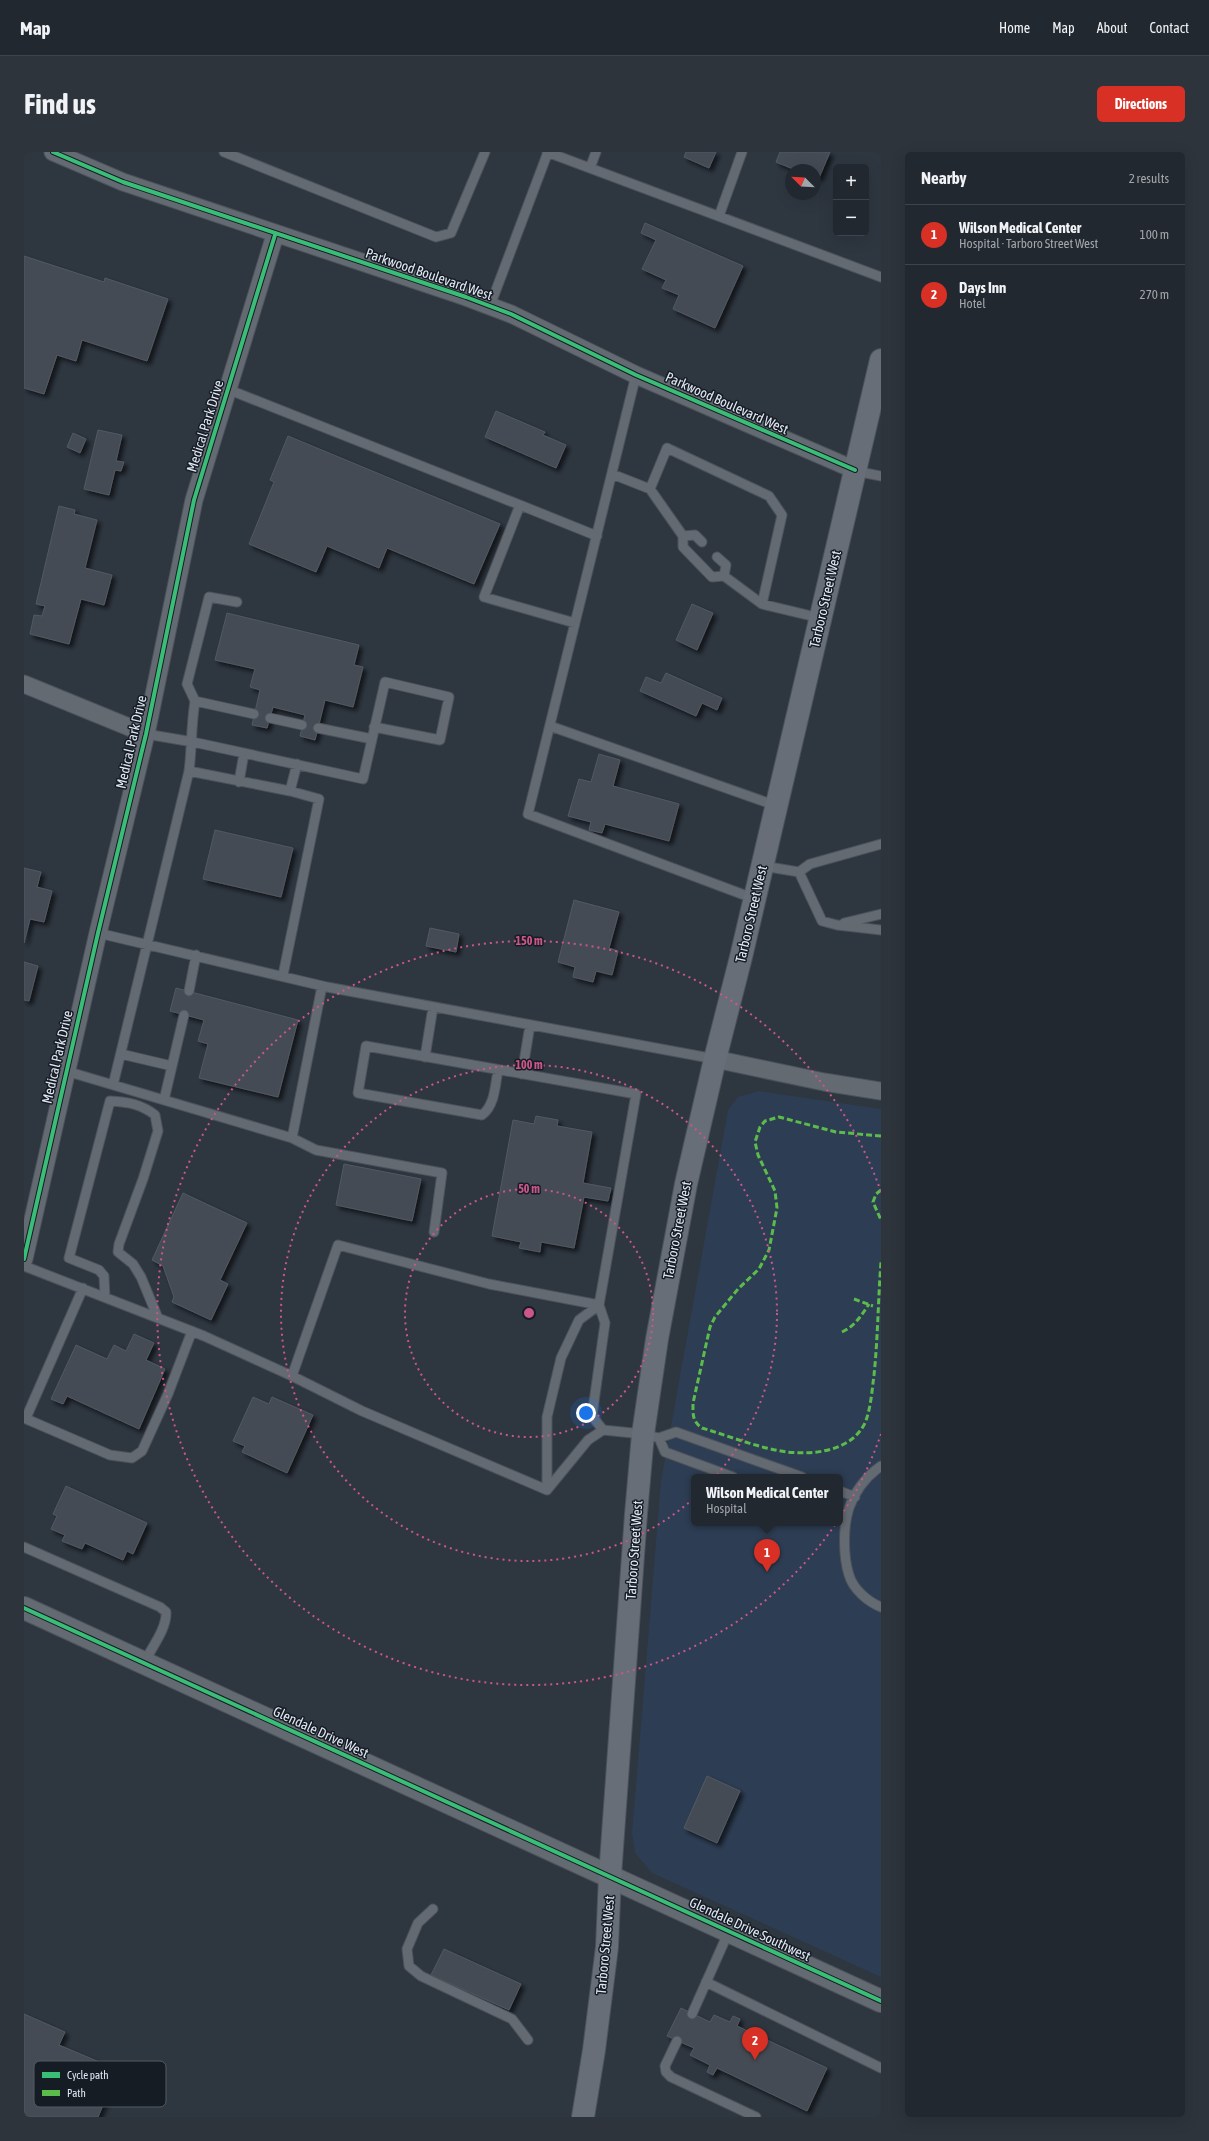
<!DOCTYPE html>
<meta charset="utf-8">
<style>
body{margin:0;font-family:"Asap Condensed",sans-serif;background:#2e343c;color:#f1f3f6}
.controls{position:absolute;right:12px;top:12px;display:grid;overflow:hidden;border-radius:6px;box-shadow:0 4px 16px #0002}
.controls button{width:36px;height:36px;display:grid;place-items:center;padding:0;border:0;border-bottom:1px solid #3f444c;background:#222830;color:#f1f3f6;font:20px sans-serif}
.compass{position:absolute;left:761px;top:12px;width:36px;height:36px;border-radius:50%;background:#222830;box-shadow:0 4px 16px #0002;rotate:294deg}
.you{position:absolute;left:562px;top:1261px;width:14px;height:14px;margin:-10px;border:3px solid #fff;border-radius:50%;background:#1a73e8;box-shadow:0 0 0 6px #1a73e833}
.badge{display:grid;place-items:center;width:26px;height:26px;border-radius:50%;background:#d93025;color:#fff;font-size:13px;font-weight:700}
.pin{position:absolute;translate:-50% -33px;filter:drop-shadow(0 1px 2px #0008)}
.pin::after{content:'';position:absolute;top:21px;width:14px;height:12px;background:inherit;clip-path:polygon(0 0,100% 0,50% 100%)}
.popup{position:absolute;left:667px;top:1322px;width:152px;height:52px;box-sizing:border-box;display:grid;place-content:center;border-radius:6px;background:#222830;filter:drop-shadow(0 1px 3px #0005);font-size:13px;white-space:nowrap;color:#a2a6ab}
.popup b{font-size:15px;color:#f1f3f6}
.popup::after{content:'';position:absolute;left:50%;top:100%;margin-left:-8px;border:8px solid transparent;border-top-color:#222830}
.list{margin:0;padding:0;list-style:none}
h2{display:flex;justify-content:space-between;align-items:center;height:52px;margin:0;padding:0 16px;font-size:17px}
h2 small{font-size:13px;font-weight:400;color:#a2a6ab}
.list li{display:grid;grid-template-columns:26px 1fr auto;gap:12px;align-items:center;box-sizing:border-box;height:60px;padding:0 16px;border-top:1px solid #3f444c}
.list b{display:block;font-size:15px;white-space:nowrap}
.list p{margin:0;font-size:13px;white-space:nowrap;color:#a2a6ab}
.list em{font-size:13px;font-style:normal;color:#a2a6ab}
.map{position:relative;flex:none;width:857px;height:1965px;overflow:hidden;border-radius:6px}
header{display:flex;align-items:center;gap:24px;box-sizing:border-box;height:56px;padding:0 20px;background:#222830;border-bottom:1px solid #3f444c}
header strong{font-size:19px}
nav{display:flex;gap:22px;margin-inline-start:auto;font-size:14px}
.intro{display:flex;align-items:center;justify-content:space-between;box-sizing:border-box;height:96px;padding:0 24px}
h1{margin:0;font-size:28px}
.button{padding:10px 18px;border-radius:6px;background:#d93025;color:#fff;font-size:14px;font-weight:700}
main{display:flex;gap:24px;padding:0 24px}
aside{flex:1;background:#222830;border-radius:6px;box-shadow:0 4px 16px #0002}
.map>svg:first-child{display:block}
.built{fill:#2d3d53;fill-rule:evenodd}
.building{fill:#444b54;stroke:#525961;filter:url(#shadow)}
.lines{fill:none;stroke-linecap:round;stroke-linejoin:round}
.service-casing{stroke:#4c525b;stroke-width:11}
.minor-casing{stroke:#4c525b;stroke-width:19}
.tertiary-casing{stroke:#4c525b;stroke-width:24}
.secondary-casing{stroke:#4c525b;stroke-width:24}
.service{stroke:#646a71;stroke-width:9}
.minor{stroke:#646a71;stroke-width:17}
.tertiary{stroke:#646a71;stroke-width:22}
.secondary{stroke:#676e78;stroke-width:22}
.quiet{stroke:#5cbc4b;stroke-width:3;stroke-dasharray:6 3;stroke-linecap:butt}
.cycleway-casing{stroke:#161c24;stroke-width:6}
.cycleway{stroke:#3abd76;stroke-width:4}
.ring{fill:none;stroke:#cb5789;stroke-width:2;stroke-dasharray:2 4}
.labels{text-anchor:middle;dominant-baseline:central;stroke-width:3;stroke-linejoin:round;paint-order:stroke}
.street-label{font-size:14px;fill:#e1e9f5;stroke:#161c24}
.key{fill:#161c24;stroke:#535a63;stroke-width:1}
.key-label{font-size:11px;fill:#e1e9f5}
.centre{fill:#cb5789;stroke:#161c24;stroke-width:2}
.ring-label{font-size:12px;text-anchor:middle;font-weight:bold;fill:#cb5789;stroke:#161c24;stroke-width:3;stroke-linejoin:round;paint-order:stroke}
</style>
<header>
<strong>Map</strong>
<nav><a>Home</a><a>Map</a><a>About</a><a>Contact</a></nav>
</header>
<div class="intro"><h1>Find us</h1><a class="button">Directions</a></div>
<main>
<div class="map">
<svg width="857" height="1965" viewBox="0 0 857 1965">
<defs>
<filter id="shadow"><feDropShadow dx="3.5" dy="3.5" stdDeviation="2" flood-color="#0009"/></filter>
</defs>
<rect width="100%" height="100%" fill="#2e3640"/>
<path class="built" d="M735,939L857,957V1825L628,1721L611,1701L608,1681L637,1329L704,958L714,945ZM670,1325H816V1371H670Z"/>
<path class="building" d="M662,0H692L685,16L660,5Z
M756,0H806L795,26L791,25V18H768L769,17L752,10Z
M621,71L719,114L691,176L649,157L655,143L638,136L642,128L618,117L632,88L617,81Z
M0,104L80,130L81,126L144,147L123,209L58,188L52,209L33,203L20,242L0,236Z
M472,259L521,280L519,283L542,293L532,316L461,285Z
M74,278L98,283L92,309L100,310L97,319L91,318L85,343L60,337Z
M49,281L62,287L56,301L43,295Z
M264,284L476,372L450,432L363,396L355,416L303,394L292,420L225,392L250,330L246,328Z
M35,354L51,358L50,362L73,368L61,416L88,423L80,453L57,447L45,492L6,482L10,463L18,464L21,454L12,452Z
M668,452L689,461L673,498L652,488Z
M203,461L335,493L330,513L339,515L329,555L301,548L291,588L276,584L281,563L249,555L243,576L228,573L236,538L226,535L231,517L191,508Z
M642,521L698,546L693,558L678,551L672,564L616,539L622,525L637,531Z
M575,602L596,608L589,634L655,652L645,689L581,672L578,681L565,678L567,670L544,664L555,627L567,630Z
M191,678L269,696L257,745L179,727Z
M0,716L17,720L13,735L28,739L20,770L6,767L0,791Z
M550,748L595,760L585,796L594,799L588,823L572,819L569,830L549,825L551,815L534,810Z
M406,776L435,782L432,800L402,794Z
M0,810L14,814L5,849L0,848Z
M152,836L274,868L254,945L175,926L184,892L174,889L180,868L146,859Z
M512,964L534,968L533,974L568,980L559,1031L587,1036L584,1049L560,1045L550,1096L517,1090L516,1100L495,1096L497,1090L468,1084L489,968L510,972Z
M320,1012L397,1027L388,1069L312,1053Z
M159,1041L223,1071L196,1128L204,1132L187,1168L148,1150L150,1145L139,1114L128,1108Z
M110,1182L130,1191L122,1208L141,1217L115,1277L43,1244L39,1252L27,1247L52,1193L83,1207L90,1193L102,1199Z
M229,1245L245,1252L248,1245L289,1263L263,1321L218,1300L221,1294L209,1289Z
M42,1334L123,1371L109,1402L103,1399L99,1408L61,1391L58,1397L38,1389L41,1383L27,1377L33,1364L29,1362Z
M683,1624L716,1639L693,1691L660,1676Z
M420,1797L497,1832L485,1858L407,1823Z
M657,1856L686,1870L690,1863L706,1870L709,1864L716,1867L713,1874L803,1916L783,1959L693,1916L689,1923L683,1920L686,1913L666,1903L670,1896L643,1884Z
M0,1862L41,1880L35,1893L80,1912L78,1916L92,1922L74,1965H0Z"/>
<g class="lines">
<defs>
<path id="service" d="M200,0L412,85L427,81L461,0
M523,0L857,125
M566,16L572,0
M695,64L718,0
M466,154L524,0
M612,223L504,662L731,747
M203,237L496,353
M831,319L857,324
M588,322L626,337L659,384V395L688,425L700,424L738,452L796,466
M626,337L643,296L745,344L758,363L738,452
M659,384L671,383L678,390
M693,405L702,413L700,424
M551,471L460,445L496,353L573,384
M171,549L163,532L185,445L213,450
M246,566L278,573
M526,574L753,654
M294,576L348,587
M122,582L169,590L339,627L361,530L425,545L416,588L350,575
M165,619L266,639L295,647L259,823
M215,630L220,601
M266,639L273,612
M739,714L775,720L786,712L857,692
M775,720L798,769L813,773L857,778
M820,771L857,762
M74,781L303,835L691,907
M165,839L172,803
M97,902L148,914L160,863
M401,905L409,855
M474,918C471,934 471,953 458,963L334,941L342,894L612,942L575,1153L581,1171L568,1264L579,1278
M42,919L268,986L298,834
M498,922L506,873
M89,933L165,619C168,596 167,573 171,549L230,562
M140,948L148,914
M268,986L292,998L418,1021L410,1080
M0,1114L180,1184L268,1224L338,1259L523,1338L564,1288L579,1278L619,1282L635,1286L652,1280L778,1325
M81,1145L80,1124L75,1118L45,1106L86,949C104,950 117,952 131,963L134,979L119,1027L95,1092L94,1100L109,1112L117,1125L134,1166
M268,1224L314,1093L465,1132L575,1153
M0,1266L86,1303L108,1306L118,1299L144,1242L168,1179
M2,1266L59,1136
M635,1286L641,1300L709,1325
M857,1314C843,1324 831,1339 825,1356C819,1374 819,1404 825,1423C829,1437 844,1450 857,1455
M523,1338V1265L537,1206L555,1168L575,1153
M816,1339L831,1345
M0,1395L136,1455L142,1460C143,1477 127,1496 120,1511
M409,1757L394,1771L383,1797L385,1814L397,1824L488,1867L504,1888
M682,1830L857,1916
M668,1862L705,1779
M653,1889L641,1914L642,1920L647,1925L732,1965"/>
<path id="minor" d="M29,0L99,30L442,145L487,162L612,223L831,318
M0,532L122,582
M691,907L800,930L857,939
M0,1107L74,781L122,582L170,348L251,83"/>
<path id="tertiary" d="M0,1456L857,1849"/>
<path id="secondary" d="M559,1965L570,1898L583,1795L586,1724L612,1362L619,1282L633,1187L662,1032L691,907L717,805L857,208"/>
</defs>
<use href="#service" class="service-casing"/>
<use href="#minor" class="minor-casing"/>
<use href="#tertiary" class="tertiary-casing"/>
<use href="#secondary" class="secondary-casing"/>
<use href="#service" class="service"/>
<use href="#minor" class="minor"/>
<use href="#tertiary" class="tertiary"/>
<use href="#secondary" class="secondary"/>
<path class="quiet" d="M857,984L812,980L755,965L741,969L736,975L731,990L734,1003L751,1039L753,1056L745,1098L735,1117L714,1137L691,1165L686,1175L669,1251C669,1262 668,1269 678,1276C705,1284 734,1296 763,1300C791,1303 827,1299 841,1271C847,1256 848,1238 850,1223C854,1185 854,1148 857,1110
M857,1038L852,1042L849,1050L857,1068
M830,1147L849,1154
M818,1180C831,1174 837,1164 845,1152"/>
<defs>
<path id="cycleway" d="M29,0L99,30L442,145L487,162L612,223L831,318
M0,1107L74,781L122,582L170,348L251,83
M0,1456L857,1849"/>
</defs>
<use href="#cycleway" class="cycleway-casing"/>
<use href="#cycleway" class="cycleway"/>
</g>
<g class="ring">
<circle cx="505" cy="1161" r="124"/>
<circle cx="505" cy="1161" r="248"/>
<path d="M857 1282A372 372 0 1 1 857 1040"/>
</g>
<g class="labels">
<g class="street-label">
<text transform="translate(405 122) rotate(19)">Parkwood Boulevard West</text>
<text transform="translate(703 251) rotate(24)">Parkwood Boulevard West</text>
<text transform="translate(181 274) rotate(-73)">Medical Park Drive</text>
<text transform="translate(801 447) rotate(-77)">Tarboro Street West</text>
<text transform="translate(107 590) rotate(-77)">Medical Park Drive</text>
<text transform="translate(727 762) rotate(-77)">Tarboro Street West</text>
<text transform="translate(33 905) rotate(-77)">Medical Park Drive</text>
<text transform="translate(653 1078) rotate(-79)">Tarboro Street West</text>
<text transform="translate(610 1398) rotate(-86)">Tarboro Street West</text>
<text transform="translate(297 1580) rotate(25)">Glendale Drive West</text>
<text transform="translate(726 1777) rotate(25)">Glendale Drive Southwest</text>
<text transform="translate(581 1793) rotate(-85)">Tarboro Street West</text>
</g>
</g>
<rect x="10" y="1909" width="132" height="46" rx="6" class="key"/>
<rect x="18" y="1920" width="18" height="6" fill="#3abd76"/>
<rect x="18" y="1938" width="18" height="6" fill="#5cbc4b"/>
<g class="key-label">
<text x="43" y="1927">Cycle path</text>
<text x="43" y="1945">Path</text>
</g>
<circle cx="505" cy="1161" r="6" class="centre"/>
<g class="ring-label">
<text x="505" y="793">150 m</text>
<text x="505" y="917">100 m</text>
<text x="505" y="1041">50 m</text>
</g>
</svg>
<div class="controls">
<button>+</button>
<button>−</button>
</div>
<svg class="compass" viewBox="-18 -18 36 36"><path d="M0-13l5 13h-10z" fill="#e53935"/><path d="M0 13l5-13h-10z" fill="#a2a6ab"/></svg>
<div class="you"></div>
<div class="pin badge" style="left:743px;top:1420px">1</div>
<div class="popup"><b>Wilson Medical Center</b>Hospital</div>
<div class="pin badge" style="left:731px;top:1908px">2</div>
</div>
<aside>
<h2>Nearby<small>2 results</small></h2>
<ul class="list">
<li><span class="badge">1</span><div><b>Wilson Medical Center</b><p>Hospital · Tarboro Street West</p></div><em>100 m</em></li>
<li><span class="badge">2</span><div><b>Days Inn</b><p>Hotel</p></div><em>270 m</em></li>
</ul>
</aside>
</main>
